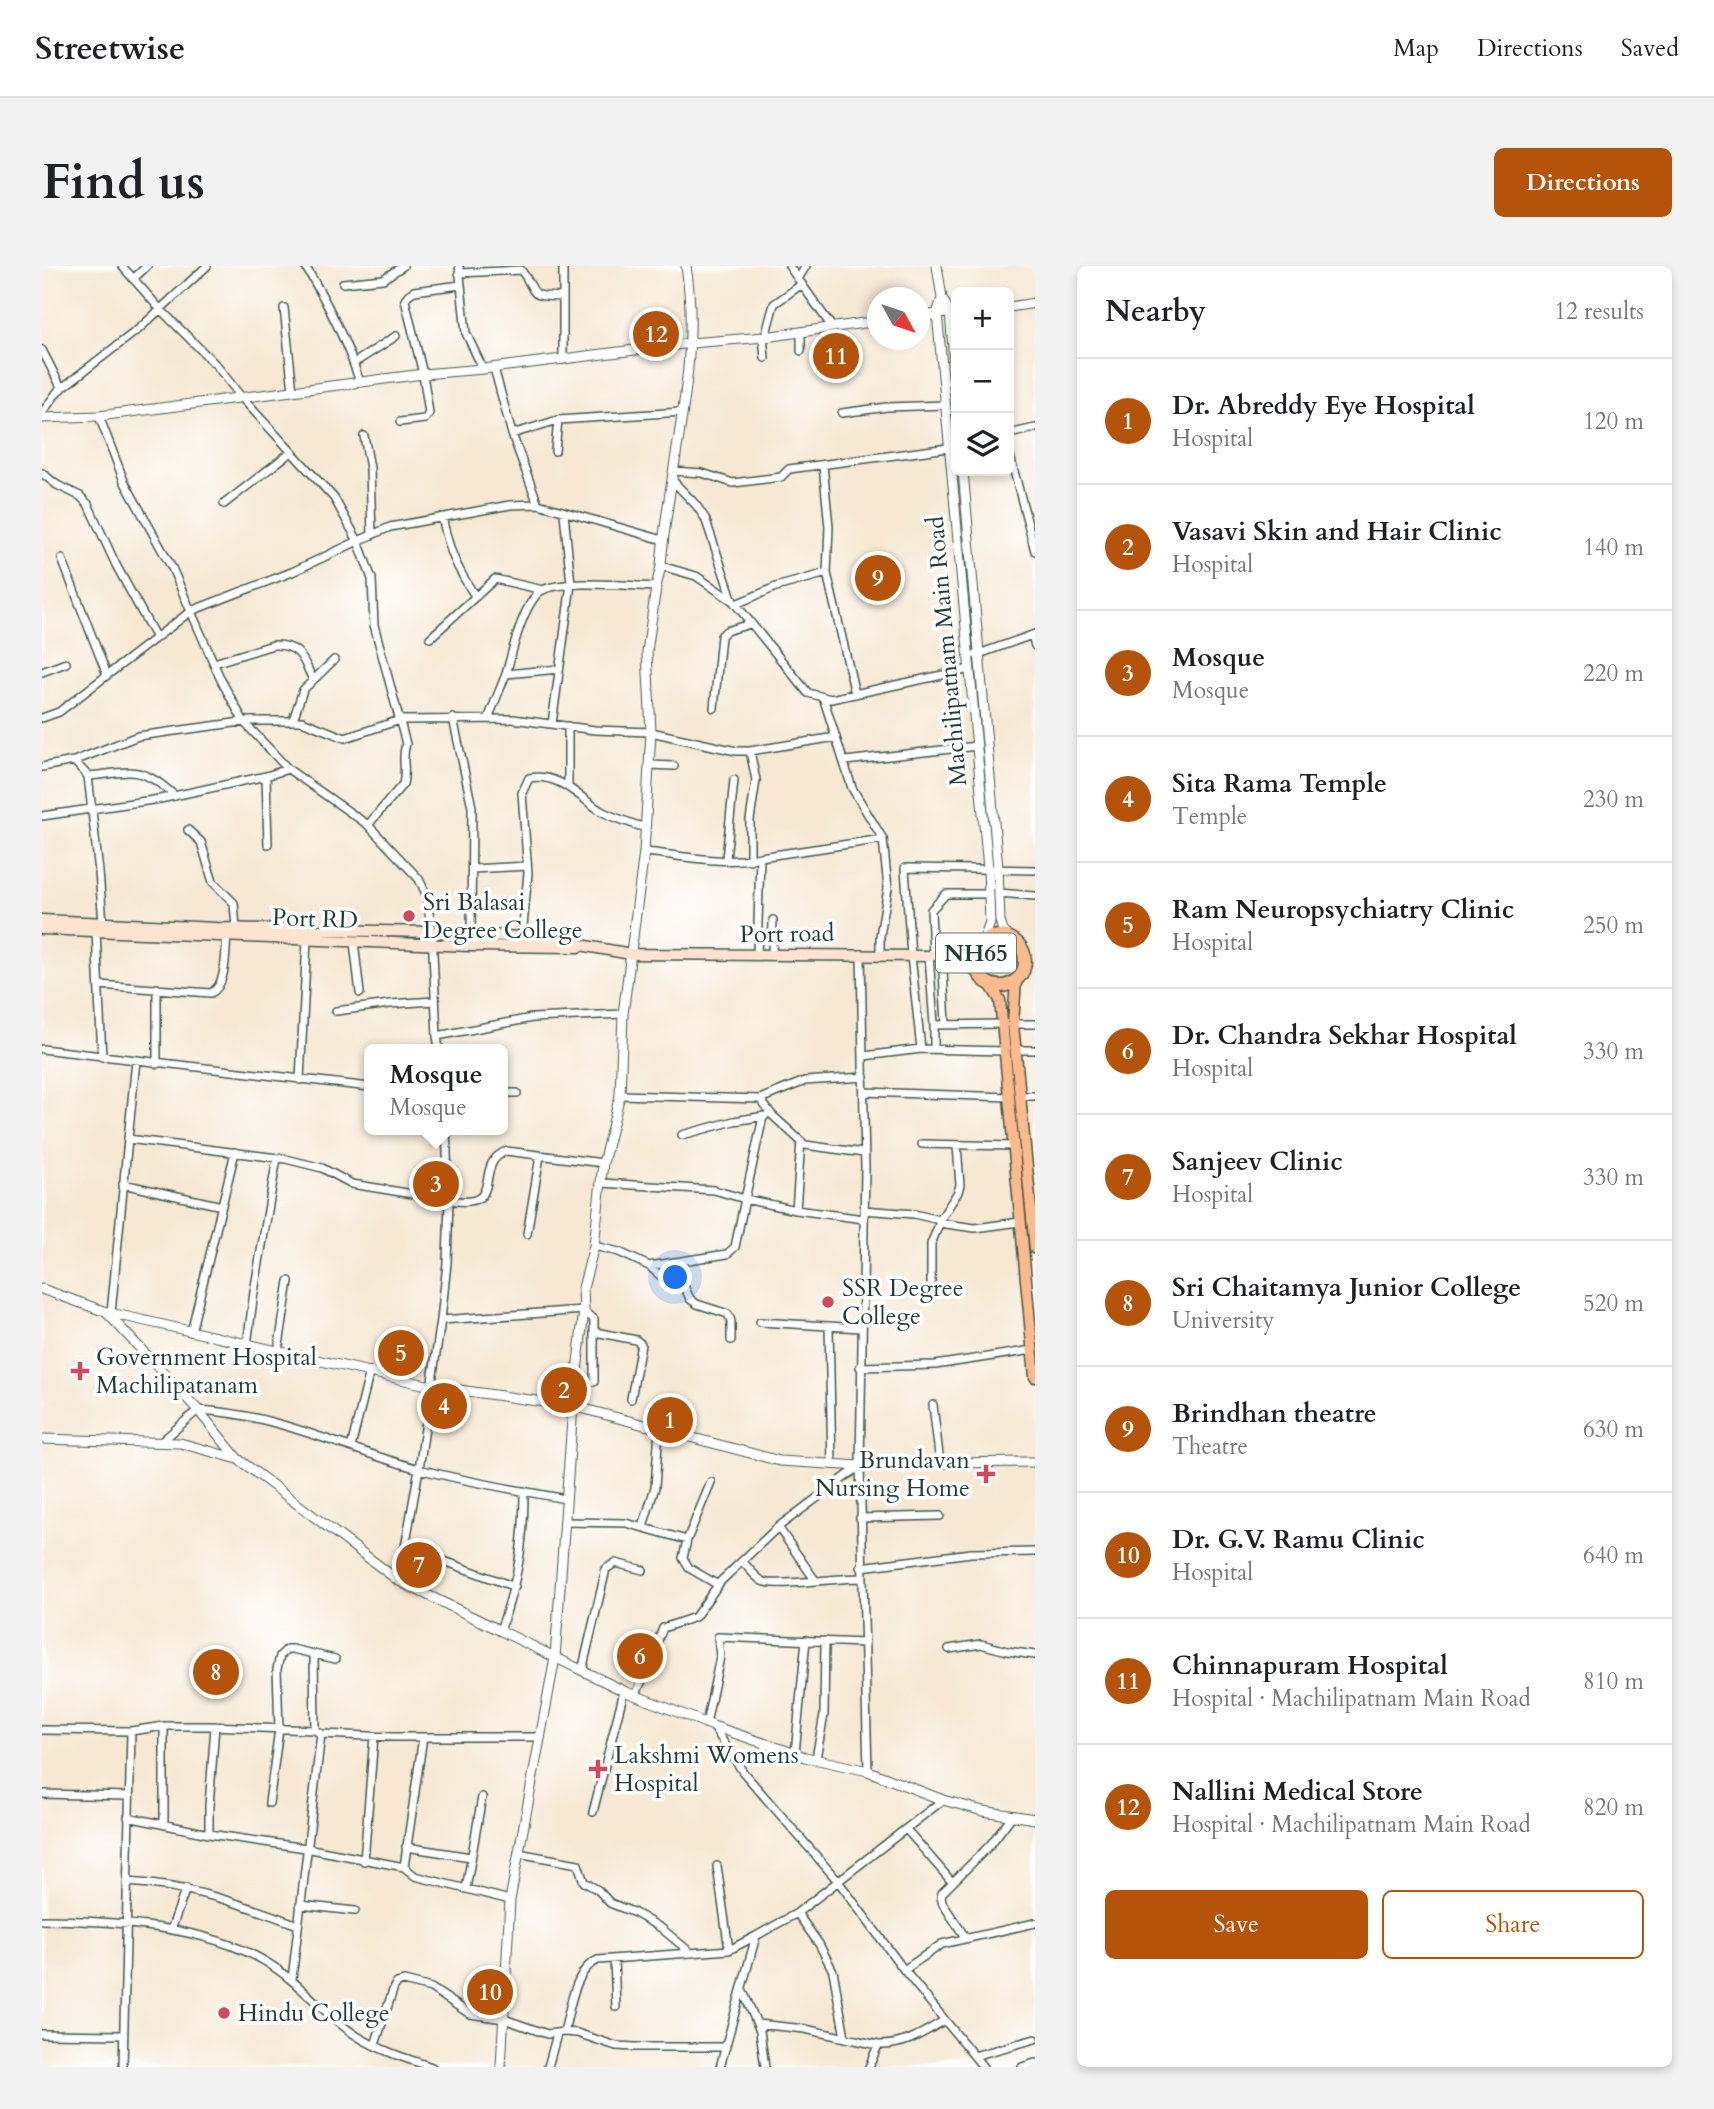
<!DOCTYPE html>
<meta charset="utf-8">
<style>
body{margin:0;font-family:Cardo,serif;background:#f2f2f2;color:#202124}
.controls{position:absolute;right:21px;top:21px;display:grid;overflow:hidden;border-radius:10px;box-shadow:0 4px 10px #0003}
.controls button{width:63px;height:63px;display:grid;place-items:center;padding:0;border:0;border-bottom:2px solid #e0e0e0;background:#fff;color:#202124;font:35px sans-serif}
.compass{position:absolute;left:825px;top:21px;width:63px;height:63px;border-radius:50%;background:#fff;box-shadow:0 4px 10px #0003;rotate:130deg}
.you{position:absolute;left:634px;top:1012px;width:24px;height:24px;margin:-18px;border:5px solid #fff;border-radius:50%;background:#1a73e8;box-shadow:0 0 0 10px #1a73e833}
.badge{display:grid;place-items:center;width:46px;height:46px;border-radius:50%;background:#b45309;color:#fff;font-size:23px;font-weight:700}
.pin{position:absolute;translate:-50% -50%;border:4px solid #fff;box-shadow:0 2px 7px #0006}
.popup{position:absolute;left:322px;top:778px;width:144px;height:91px;box-sizing:border-box;display:grid;place-content:center;border-radius:10px;background:#fff;filter:drop-shadow(0 2px 5px #0005);font-size:23px;white-space:nowrap;color:#757577}
.popup b{font-size:26px;color:#202124}
.popup::after{content:'';position:absolute;left:50%;top:100%;margin-left:-14px;border:14px solid transparent;border-top-color:#fff}
.list{margin:0;padding:0;list-style:none}
h2{display:flex;justify-content:space-between;align-items:center;height:91px;margin:0;padding:0 28px;font-size:30px}
h2 small{font-size:23px;font-weight:400;color:#757577}
.list li{display:grid;grid-template-columns:46px 1fr auto;gap:21px;align-items:center;box-sizing:border-box;height:126px;padding:0 28px;border-top:2px solid #e0e0e0}
.list b{display:block;font-size:26px;white-space:nowrap}
.list p{margin:0;font-size:23px;white-space:nowrap;color:#757577}
.list em{font-size:23px;font-style:normal;color:#757577}
.actions{display:flex;gap:14px;padding:21px 28px}
.actions a{flex:1;padding:16px 0;border:2px solid #b45309;border-radius:10px;text-align:center;font-size:24px;color:#b45309}
.actions .main{background:#b45309;color:#fff}
.icon{flex:none;width:38px;height:38px;fill:none;stroke:currentColor;stroke-width:2;stroke-linecap:round;stroke-linejoin:round}
.map{position:relative;flex:none;width:993px;height:1801px;overflow:hidden;border-radius:10px}
header{display:flex;align-items:center;gap:42px;box-sizing:border-box;height:98px;padding:0 35px;background:#fff;border-bottom:2px solid #e0e0e0}
header strong{font-size:33px}
nav{display:flex;gap:38px;margin-inline-start:auto;font-size:24px}
.intro{display:flex;align-items:center;justify-content:space-between;box-sizing:border-box;height:168px;padding:0 42px}
h1{margin:0;font-size:49px}
.button{padding:18px 32px;border-radius:10px;background:#b45309;color:#fff;font-size:24px;font-weight:700}
main{display:flex;gap:42px;padding:0 42px}
aside{flex:1;background:#fff;border-radius:10px;box-shadow:0 4px 10px #0003}
.map>svg:first-child{display:block}
.lines{fill:none;stroke-linecap:round;stroke-linejoin:round}
.minor-casing{stroke:#3f574c;stroke-width:10}
.tertiary-casing{stroke:#3f574c;stroke-width:11}
.secondary-casing{stroke:#3f574c;stroke-width:13}
.primary-casing{stroke:#3f574c;stroke-width:13}
.trunk-casing{stroke:#3f574c;stroke-width:15}
.minor{stroke:#fff;stroke-width:7}
.tertiary{stroke:#fff;stroke-width:9}
.secondary{stroke:#fee3d1;stroke-width:10}
.primary{stroke:#fcba8d;stroke-width:10}
.trunk{stroke:#fcba8d;stroke-width:12}
.poi-dot{fill:#d1495b;stroke:#fff;stroke-width:2.5}
.labels{text-anchor:middle;dominant-baseline:central;stroke-width:7;stroke-linejoin:round;paint-order:stroke}
.shield{fill:#fff;stroke:#627771;stroke-width:2}
.shield-label{font-size:23px;font-weight:bold;fill:#1f3d34}
.street-label{font-size:24px;fill:#1f3d34;stroke:#fff}
.poi-label{font-size:24px;fill:#1f3d34;stroke:#fff;text-anchor:start}
</style>
<header>
<strong>Streetwise</strong>
<nav><a>Map</a><a>Directions</a><a>Saved</a></nav>
</header>
<div class="intro"><h1>Find us</h1><a class="button">Directions</a></div>
<main>
<div class="map">
<svg width="993" height="1801" viewBox="0 0 993 1801">
<rect width="100%" height="100%" fill="#fff"/>
<filter id="ink" filterUnits="userSpaceOnUse"><feTurbulence type="fractalNoise" baseFrequency=".0143" numOctaves="2"/><feDisplacementMap in="SourceGraphic" scale="14" xChannelSelector="R" yChannelSelector="G"/><feConvolveMatrix kernelMatrix="1 2 1 2 8 2 1 2 1" color-interpolation-filters="sRGB"/></filter>
<filter id="wash" filterUnits="userSpaceOnUse"><feTurbulence type="fractalNoise" baseFrequency=".00686" numOctaves="4" result="noise"/><feDisplacementMap in="SourceGraphic" scale="28" xChannelSelector="R" yChannelSelector="G"/><feGaussianBlur stdDeviation="1.57" result="paint"/><feColorMatrix in="noise" values="0 0 0 0 0 0 0 0 0 0 0 0 0 0 0 0 0 1.4 0 .05"/><feComposite in="paint" operator="in"/></filter>
<g filter="url(#wash)">
<rect width="100%" height="100%" fill="#f6e8d3"/>
</g>
<g filter="url(#ink)">
<g class="lines">
<defs>
<path id="minor" d="M80,0L118,43L174,99L200,132L292,232L316,275L348,261L468,239L496,238L621,274
M263,0C286,37 304,75 318,116
M417,0L424,67L441,103
M521,0V94
M747,0L756,13
M764,0L756,13L790,61
M417,7L479,4C498,29 483,30 521,31
M91,13L105,0
M301,17L341,13L361,0
M242,42L251,125
M721,71L723,92
M723,71L732,38L760,18
M0,84L20,123
M759,85V66
M312,97L354,70
M452,102L470,168L496,238
M0,147L16,125L98,62L165,0
M800,147L845,141L904,139
M57,150L82,215L130,302L179,414L202,456L246,503L326,559L377,613L384,628L390,666L395,770
M358,156L383,153L387,147L381,108L363,34L366,29L372,25L419,19
M470,168L516,154
M967,168L993,162
M322,170L328,202L330,269
M513,185L516,154L640,146
M967,186L993,285
M781,199L787,261L785,307L813,428
M631,205L660,207L691,217L739,211L747,203L914,181
M0,207L15,219L38,230L46,238L74,299L114,372
M182,238L249,186
M400,251C408,287 413,299 433,330
M20,293L65,409
M619,300L654,310L691,335L663,252L654,239L630,214
M691,335L766,427L789,433L928,403
M694,338L734,321L785,307
M990,369L993,380
M388,372L453,313L501,324
M934,389L993,368
M172,397L231,379C258,378 261,393 271,414
M517,403L464,408C471,384 479,345 496,327C512,312 591,320 614,321
M0,406L24,397
M781,431L810,522L841,573L846,622L838,670V688
M672,442L679,370L684,365L708,358
M0,452L17,446L149,345L250,306L316,275L330,313L332,359L364,478C359,493 365,504 361,518L326,559
M411,452L430,541L429,668
M446,453L464,408
M251,454L261,424L292,394
M510,458L529,318L522,247
M708,485L714,514L708,554V594
M32,495L46,510L57,606L61,657
M803,495L935,480
M607,499L632,500
M0,501L32,495L96,470L207,455H260L303,472L358,454L471,453L553,464L609,466L694,485H708L794,471
M46,510C90,506 98,498 133,530
M224,510L226,578
M526,519V460
M0,550L118,533L224,510L246,503
M146,564L159,576L171,616L192,637L194,662
M602,586C639,589 682,600 718,591
M684,593L692,514
M430,603L485,600
M957,627L993,630
M54,665L60,791
M480,671L486,607L480,527L487,512C518,506 538,533 561,546C575,553 589,557 603,562
M312,676L318,727
M819,688L823,902L818,1200L826,1505
M900,688L904,757
M887,689L892,759L960,758
M891,689L889,644L904,628H946
M715,690L718,591L841,573
M730,690L731,654
M57,719L169,727C185,719 183,687 185,671
M115,722V798
M294,745L348,738L392,735
M971,758H993
M892,759V783
M0,783L328,821
M397,783L395,770L490,752L581,748
M879,783L869,690L863,602L993,604
M973,784H993
M822,790L879,783L962,785
M94,795L86,873L244,893L280,902L310,918L407,934L404,864
M258,814L265,674
M822,826L967,831
M460,827H475
M578,829L718,833L763,815L822,811
M977,830H993
M718,833L730,849L763,879L822,887
M640,869L692,855L723,850
M880,878L971,880
M560,917L672,924L703,933L721,851
M81,918L180,940
M754,944L759,875
M822,944L872,948L898,954
M897,957L933,962L978,956
M485,968L498,890
M552,980L577,986L607,1000L685,988L693,981L703,933L754,944L822,953
M607,1000L621,1012L643,1022L648,1033L655,1038L686,1048L689,1055V1074
M889,1031V978L900,951L916,926L918,919L915,879
M542,1044L399,1054L405,997L407,934C466,944 429,900 464,885L561,897
M542,1046L552,1053V1116
M69,1047L86,873
M718,1056L819,1062
M787,1060L790,1199
M149,1066L193,886
M553,1066L594,1074L599,1078L589,1133
M205,1079L212,1026L235,892
M236,1086L247,1015
M818,1101L893,1099L991,1084
M891,1139L898,1197
M119,1176L156,1144C236,1148 302,1183 377,1203C425,1216 475,1224 524,1233
M309,1181L328,1105
M669,1216L645,1274L641,1292L647,1302L676,1319
M818,1252L898,1250
M523,1256L584,1257L645,1274
M601,1261L613,1221L617,1164
M736,1261L773,1314
M362,1283L383,1288L473,1321
M700,1295C706,1301 712,1310 720,1315C730,1322 801,1311 820,1312
M819,1301L929,1287L993,1286
M357,1315L377,1203L399,1054
M458,1365C476,1314 482,1278 482,1225
M907,1383L939,1378L965,1385L993,1389
M272,1388L273,1464
M540,1405L564,1303L573,1297L601,1304
M594,1429L621,1362L653,1351L679,1315L736,1261L818,1200
M664,1458L678,1391L676,1371L822,1377
M671,1460L701,1506L796,1615L862,1704L941,1801
M0,1464L89,1465L122,1460H167L273,1464L279,1468L351,1471H498
M381,1471L362,1601L373,1610L468,1634
M753,1487L764,1374
M774,1492L782,1449L783,1375
M0,1528L87,1530
M227,1537L237,1463L235,1403L238,1390L245,1383H250L293,1393
M551,1546L582,1425
M86,1551L167,1568L264,1582L362,1601
M122,1558V1460
M864,1563L910,1616
M167,1568V1540L173,1460
M364,1581L429,1591
M476,1587L536,1598L542,1616L556,1624L568,1637L593,1647L619,1662L649,1687
M322,1595L332,1470
M675,1600L687,1684
M85,1616C146,1619 200,1638 256,1659
M424,1623L440,1531
M258,1639L313,1645
M755,1647L777,1678L791,1705L803,1771
M0,1654C70,1655 163,1659 224,1696C258,1716 282,1749 315,1770C337,1784 365,1793 390,1801
M129,1664L144,1622
M923,1671L901,1638L899,1632L900,1627L948,1579L970,1550
M572,1693L574,1741
M862,1704L900,1678L993,1657
M250,1713L279,1468
M700,1723L718,1765L723,1801
M715,1758L763,1763L836,1779C863,1780 881,1767 903,1754
M522,1766C528,1744 532,1703 556,1694L687,1684L714,1670
M0,1768L81,1769
M333,1779L352,1721L355,1717L362,1715L389,1722L428,1748L462,1753L505,1768L522,1766L535,1767L574,1780L593,1781H684
M932,1790L993,1773
M81,1801L89,1465
M506,1801L515,1768
M678,1801L714,1670L755,1647L901,1534
M827,1801L836,1779
M980,1801L993,1797"/>
<path id="tertiary" d="M895,0L900,32L908,47L914,120
M900,32L895,48L898,78L946,602L948,657L941,676
M967,41L993,37
M878,50L914,46
M0,152L57,150L381,108L441,103L649,77L723,71L836,55
M921,205L956,602L958,655L961,665L970,673
M0,1023L64,1046L156,1144L195,1192
M64,1046L389,1120L531,1140L738,1195L818,1200L837,1198L993,1196
M0,1173L138,1177L196,1193L357,1315L582,1425L671,1460L763,1491L826,1505L901,1534L941,1545L993,1553
M459,1801L468,1634L513,1392L531,1140L542,1044L541,1022L552,980L561,897L578,829L581,748L602,586L609,466L605,386L614,321L619,300C626,200 660,100 644,0"/>
<path id="secondary" d="M0,654L174,662L390,666L480,671L522,674L544,680L589,688L885,690L928,685L936,682
M0,663L428,680L537,681
M905,689L924,697L936,706"/>
<path id="primary" d="M974,714L971,758L993,983
M947,717L958,734L993,1111"/>
<path id="trunk" d="M933 695a25 25 0 1 1 50 0a25 25 0 1 1-50 0Z"/>
</defs>
<use href="#minor" class="minor-casing"/>
<use href="#tertiary" class="tertiary-casing"/>
<use href="#secondary" class="secondary-casing"/>
<use href="#primary" class="primary-casing"/>
<use href="#trunk" class="trunk-casing"/>
<use href="#minor" class="minor"/>
<use href="#tertiary" class="tertiary"/>
<use href="#secondary" class="secondary"/>
<use href="#primary" class="primary"/>
<use href="#trunk" class="trunk"/>
</g>
</g>
<g class="poi-dot">
<circle cx="367" cy="650" r="7"/>
<circle cx="786" cy="1036" r="7"/>
<path d="M34.5 1094.5h7v7h7v7h-7v7h-7v-7h-7v-7h7z"/>
<path d="M940.5 1197.5h7v7h7v7h-7v7h-7v-7h-7v-7h7z"/>
<path d="M552.5 1492.5h7v7h7v7h-7v7h-7v-7h-7v-7h7z"/>
<circle cx="182" cy="1747" r="7"/>
</g>
<g class="labels">
<rect class="shield" x="894" y="667.5" width="80" height="39" rx="5"/>
<g class="shield-label">
<text x="934" y="687">NH65</text>
</g>
<g class="street-label">
<text transform="translate(905 385) rotate(-95)">Machilipatnam Main Road</text>
<text transform="translate(273 653) rotate(2)">Port RD</text>
<text transform="translate(745 668) rotate(-1)">Port road</text>
</g>
<g class="poi-label">
<text x="381" y="636">Sri Balasai<tspan x="381" dy="28">Degree College</tspan></text>
<text x="800" y="1022">SSR Degree<tspan x="800" dy="28">College</tspan></text>
<text x="54" y="1091">Government Hospital<tspan x="54" dy="28">Machilipatanam</tspan></text>
<text x="928" y="1194" text-anchor="end">Brundavan<tspan x="928" dy="28">Nursing Home</tspan></text>
<text x="572" y="1489">Lakshmi Womens<tspan x="572" dy="28">Hospital</tspan></text>
<text x="196" y="1747">Hindu College</text>
</g>
</g>
</svg>
<div class="controls">
<button>+</button>
<button>−</button>
<button><svg class="icon" aria-label="layers" viewBox="0 0 24 24"><path d="M12 4l9 5-9 5-9-5zM3 14l9 5 9-5"/></svg></button>
</div>
<svg class="compass" viewBox="-18 -18 36 36"><path d="M0-13l5 13h-10z" fill="#e53935"/><path d="M0 13l5-13h-10z" fill="#757577"/></svg>
<div class="you"></div>
<div class="pin badge" style="left:628px;top:1154px">1</div>
<div class="pin badge" style="left:522px;top:1124px">2</div>
<div class="pin badge" style="left:394px;top:918px">3</div>
<div class="popup"><b>Mosque</b>Mosque</div>
<div class="pin badge" style="left:402px;top:1140px">4</div>
<div class="pin badge" style="left:359px;top:1087px">5</div>
<div class="pin badge" style="left:598px;top:1390px">6</div>
<div class="pin badge" style="left:377px;top:1299px">7</div>
<div class="pin badge" style="left:174px;top:1406px">8</div>
<div class="pin badge" style="left:836px;top:312px">9</div>
<div class="pin badge" style="left:448px;top:1726px">10</div>
<div class="pin badge" style="left:794px;top:90px">11</div>
<div class="pin badge" style="left:614px;top:68px">12</div>
</div>
<aside>
<h2>Nearby<small>12 results</small></h2>
<ul class="list">
<li><span class="badge">1</span><div><b>Dr. Abreddy Eye Hospital</b><p>Hospital</p></div><em>120 m</em></li>
<li><span class="badge">2</span><div><b>Vasavi Skin and Hair Clinic</b><p>Hospital</p></div><em>140 m</em></li>
<li><span class="badge">3</span><div><b>Mosque</b><p>Mosque</p></div><em>220 m</em></li>
<li><span class="badge">4</span><div><b>Sita Rama Temple</b><p>Temple</p></div><em>230 m</em></li>
<li><span class="badge">5</span><div><b>Ram Neuropsychiatry Clinic</b><p>Hospital</p></div><em>250 m</em></li>
<li><span class="badge">6</span><div><b>Dr. Chandra Sekhar Hospital</b><p>Hospital</p></div><em>330 m</em></li>
<li><span class="badge">7</span><div><b>Sanjeev Clinic</b><p>Hospital</p></div><em>330 m</em></li>
<li><span class="badge">8</span><div><b>Sri Chaitamya Junior College</b><p>University</p></div><em>520 m</em></li>
<li><span class="badge">9</span><div><b>Brindhan theatre</b><p>Theatre</p></div><em>630 m</em></li>
<li><span class="badge">10</span><div><b>Dr. G.V. Ramu Clinic</b><p>Hospital</p></div><em>640 m</em></li>
<li><span class="badge">11</span><div><b>Chinnapuram Hospital</b><p>Hospital · Machilipatnam Main Road</p></div><em>810 m</em></li>
<li><span class="badge">12</span><div><b>Nallini Medical Store</b><p>Hospital · Machilipatnam Main Road</p></div><em>820 m</em></li>
</ul>
<div class="actions"><a class="main">Save</a><a>Share</a></div>
</aside>
</main>
